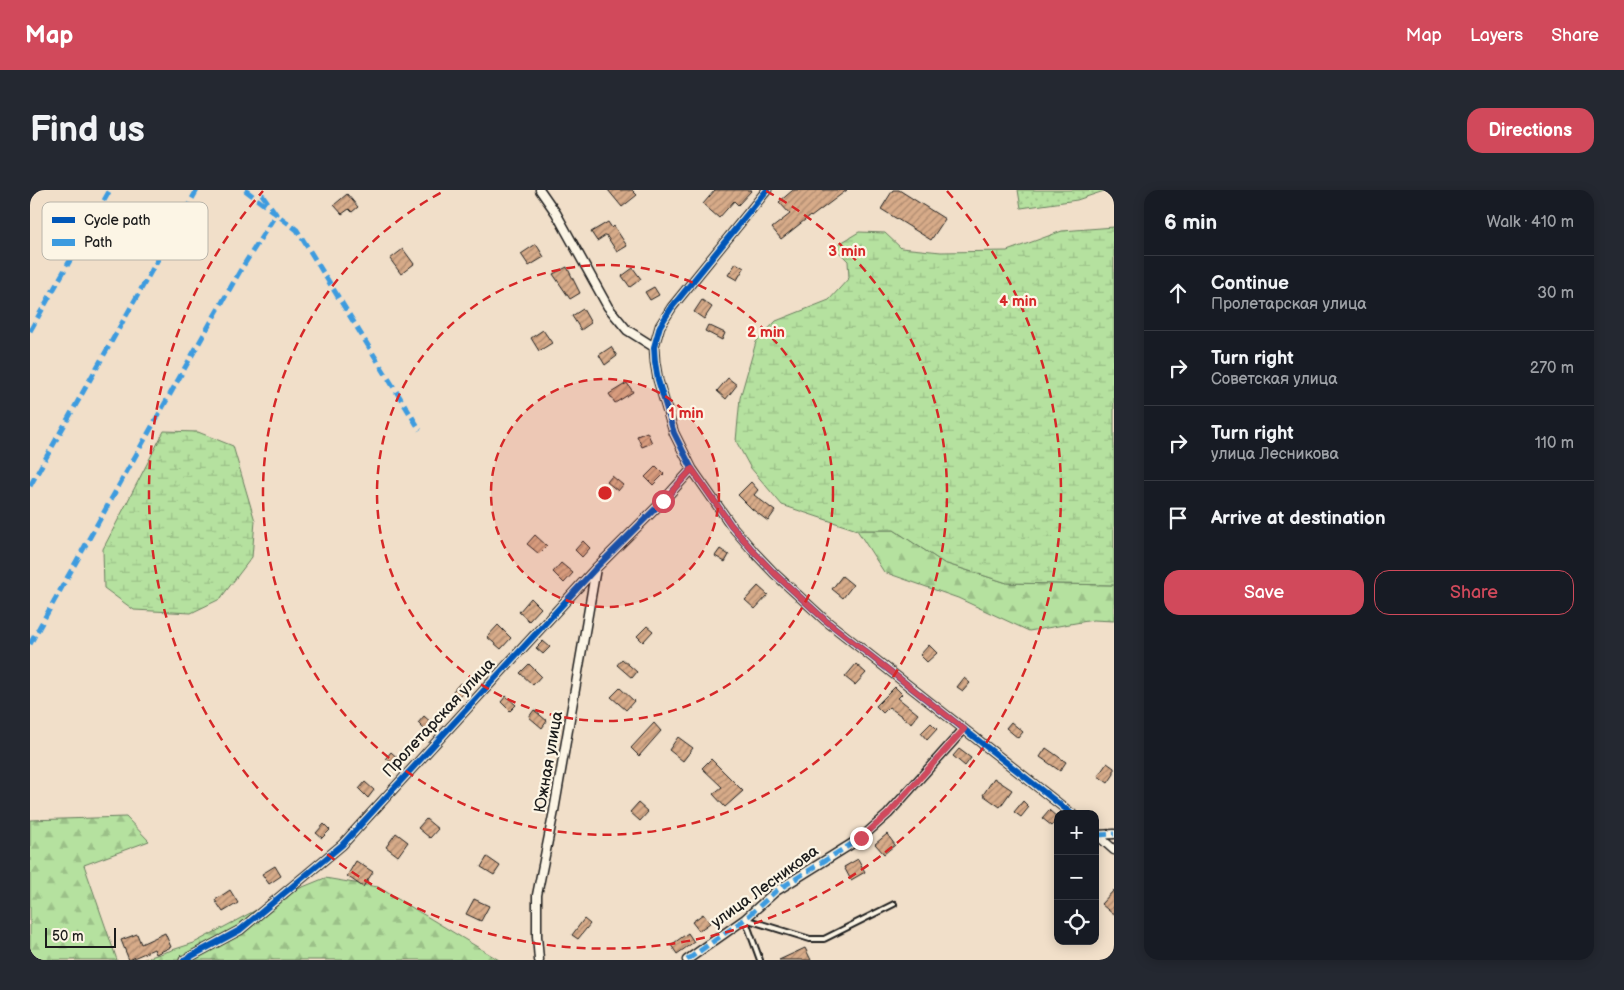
<!DOCTYPE html>
<meta charset="utf-8">
<style>
body{margin:0;font-family:"Balsamiq Sans",sans-serif;background:#242831;color:#f1f3f6}
.controls{position:absolute;right:15px;bottom:15px;display:grid;overflow:hidden;border-radius:10px;box-shadow:0 2px 12px #0003}
.controls button{width:45px;height:45px;display:grid;place-items:center;padding:0;border:0;border-bottom:1px solid #363941;background:#171b24;color:#f1f3f6;font:25px sans-serif}
.scale{position:absolute;left:15px;bottom:12px;width:71px;box-sizing:border-box;padding-left:5px;border:2px solid #1c1c1c;border-top:0;font-size:14px;line-height:18px;white-space:nowrap;color:#1c1c1c;-webkit-text-stroke:4px #fcf5e5;paint-order:stroke}
.stop{position:absolute;width:15px;height:15px;margin:-11px;border:4px solid #d1495b;border-radius:50%;background:#fff}
.stop.end{background:#d1495b;border-color:#fff;box-shadow:0 1px 5px #0008}
.list{margin:0;padding:0;list-style:none}
h2{display:flex;justify-content:space-between;align-items:center;height:65px;margin:0;padding:0 20px;font-size:21px}
h2 small{font-size:16px;font-weight:400;color:#9ea1a6}
.list li{display:grid;grid-template-columns:32px 1fr auto;gap:15px;align-items:center;box-sizing:border-box;height:75px;padding:0 20px;border-top:1px solid #363941}
.list b{display:block;font-size:19px;white-space:nowrap}
.list p{margin:0;font-size:16px;white-space:nowrap;color:#9ea1a6}
.list em{font-size:16px;font-style:normal;color:#9ea1a6}
.actions{display:flex;gap:10px;padding:15px 20px}
.actions a{flex:1;padding:11px 0;border:1px solid #d1495b;border-radius:15px;text-align:center;font-size:18px;color:#d1495b}
.actions .main{background:#d1495b;color:#fff}
.icon{flex:none;width:28px;height:28px;fill:none;stroke:currentColor;stroke-width:2;stroke-linecap:round;stroke-linejoin:round}
.map{position:relative;flex:none;width:1084px;height:770px;overflow:hidden;border-radius:15px}
header{display:flex;align-items:center;gap:30px;box-sizing:border-box;height:70px;padding:0 25px;background:#d1495b;color:#fff}
header strong{font-size:24px}
nav{display:flex;gap:28px;margin-inline-start:auto;font-size:18px}
.intro{display:flex;align-items:center;justify-content:space-between;box-sizing:border-box;height:120px;padding:0 30px}
h1{margin:0;font-size:35px}
.button{padding:12px 22px;border-radius:15px;background:#d1495b;color:#fff;font-size:18px;font-weight:700}
main{display:flex;gap:30px;padding:0 30px}
aside{flex:1;background:#171b24;border-radius:15px;box-shadow:0 2px 12px #0003}
.map>svg:first-child{display:block}
.forest{fill:url(#forest-firs);stroke:#687e5e}
.wetland{fill:url(#wetland-marsh);stroke:#687e5e}
.garden{fill:url(#garden-dots);stroke:#687e5e}
.building{fill:url(#building-hatch);stroke:#1c1c1c}
.lines{fill:none;stroke-linecap:round;stroke-linejoin:round}
.lane-casing{stroke:#1c1c1c;stroke-width:8}
.street-casing{stroke:#1c1c1c;stroke-width:11}
.lane{stroke:#fcf5e5;stroke-width:4}
.street{stroke:#fcf5e5;stroke-width:8}
.quiet{stroke:#3c9bdf;stroke-width:5;stroke-dasharray:10 5;stroke-linecap:butt}
.cycleway-casing{stroke:#fcf5e5;stroke-width:9}
.cycleway{stroke:#0057b8;stroke-width:6}
.route{stroke:#d1495b;stroke-width:6}
.ring{fill:none;stroke:#d62828;stroke-width:2.5;stroke-dasharray:9 6}
.labels{text-anchor:middle;dominant-baseline:central;stroke-width:4.5;stroke-linejoin:round;paint-order:stroke}
.street-label{font-size:16px;fill:#1c1c1c;stroke:#fcf5e5}
.key{fill:#fcf5e5;stroke:#b9b4a9;stroke-width:1}
.key-label{font-size:14px;fill:#1c1c1c}
.centre{fill:#d62828;stroke:#fcf5e5;stroke-width:2.5}
.ring-label{font-size:15px;text-anchor:middle;font-weight:bold;fill:#d62828;stroke:#fcf5e5;stroke-width:4.5;stroke-linejoin:round;paint-order:stroke}
</style>
<header>
<strong>Map</strong>
<nav><a>Map</a><a>Layers</a><a>Share</a></nav>
</header>
<div class="intro"><h1>Find us</h1><a class="button">Directions</a></div>
<main>
<div class="map">
<svg width="1084" height="770" viewBox="0 0 1084 770">
<defs>
<pattern id="forest-firs" width="22" height="20" patternUnits="userSpaceOnUse" patternTransform="scale(1.25)"><rect width="22" height="20" fill="#b5e19f"/><path d="M5 1l3.5 6h-7zM16 11l3.5 6h-7z" fill="#9bc088"/></pattern>
<pattern id="wetland-marsh" width="20" height="14" patternUnits="userSpaceOnUse" patternTransform="scale(1.25)"><rect width="20" height="14" fill="#b5e19f"/><path d="M1 5h8M5 5V1M11 12h8M15 12V8" fill="none" stroke="#9bc088"/></pattern>
<pattern id="garden-dots" width="8" height="8" patternUnits="userSpaceOnUse" patternTransform="scale(1.25)"><rect width="8" height="8" fill="#b5e19f"/><path d="M2 2h.1M6 6h.1" fill="none" stroke="#9bc088" stroke-width="1.8" stroke-linecap="round"/></pattern>
<pattern id="building-hatch" width="6" height="6" patternUnits="userSpaceOnUse" patternTransform="scale(1.25)"><rect width="6" height="6" fill="#d7ab89"/><path d="M-1 1l2-2M0 6l6-6M5 7l2-2" fill="none" stroke="#ae8a6f"/></pattern>
</defs>
<rect width="100%" height="100%" fill="#f1dfc9"/>
<filter id="ink" filterUnits="userSpaceOnUse"><feTurbulence type="fractalNoise" baseFrequency=".02" numOctaves="2"/><feDisplacementMap in="SourceGraphic" scale="10" xChannelSelector="R" yChannelSelector="G"/><feConvolveMatrix kernelMatrix="1 2 1 2 8 2 1 2 1" color-interpolation-filters="sRGB"/></filter>
<g filter="url(#ink)">
<path class="forest" d="M827,340H864L914,373L977,393L1084,395V431L1063,430L999,441L928,408L854,382Z
M96,627L119,651L54,675L87,770H0V630Z
M295,688L348,697L469,770H111L164,753L258,703Z"/>
<path class="wetland" d="M1084,37V395L977,393L914,373L864,340H827L752,315L720,277L706,251L710,208L726,152L746,131L799,110L819,88L818,71L804,57L829,42L855,43L871,58L911,62L977,61L1032,41Z
M134,241L168,242L203,256L225,331L222,367L190,409L161,423L104,420L74,398L73,359Z"/>
<path class="garden" d="M988,0H1077L1047,10L991,18Z"/>
<path class="building" d="M578,0H602L607,5L592,17Z
M685,0H722L708,15L704,11L689,28L673,14Z
M763,0H817L781,27L780,26L751,49L742,38L760,24L749,12Z
M863,0H869L915,29L901,50L851,19Z
M317,4L328,17L322,22L319,19L312,24L304,15Z
M578,32L582,38L584,36L597,56L587,62L576,45L567,51L561,42Z
M506,54L514,67L499,76L491,64Z
M373,59L384,74L371,84L360,69Z
M706,73L714,78L707,90L698,85Z
M537,77L550,103L540,109L523,84Z
M603,78L611,89L600,97L592,86Z
M624,97L629,105L620,110L615,102Z
M672,110L682,117L674,129L664,122Z
M553,119L561,133L551,140L542,126Z
M678,135L695,143L692,150L675,141Z
M513,140L522,153L509,161L501,148Z
M581,157L587,166L575,175L569,165Z
M698,188L707,195L696,209L687,201Z
M597,193L603,202L585,213L579,204Z
M617,242L622,253L612,257L607,246Z
M626,276L634,284L623,295L615,287Z
M582,286L593,295L588,301L577,292Z
M721,292L728,300L724,305L745,321L738,331L722,319L708,305Z
M505,345L517,356L509,364L497,354Z
M553,351L560,358L552,367L545,360Z
M690,359L699,365L695,372L685,366Z
M531,373L543,383L534,393L523,382Z
M812,386L823,395L813,408L802,399Z
M728,396L738,405L725,419L715,410Z
M501,408L511,418L499,431L489,422Z
M468,435L481,448L471,459L457,447Z
M617,436L623,441L613,452L607,446Z
M513,451L520,457L513,464L506,458Z
M899,455L907,463L897,472L890,465Z
M592,469L607,482L602,488L587,475Z
M499,474L511,486L503,495L490,483Z
M826,474L836,483L825,495L815,487Z
M934,488L940,493L933,501L927,497Z
M430,493L436,499L429,507L423,501Z
M865,497L872,504L868,508L888,524L881,533L859,517L853,523L846,516Z
M590,498L604,511L596,520L581,507Z
M476,506L486,515L480,521L471,512Z
M504,520L517,531L512,538L499,527Z
M394,526L403,534L396,541L388,533Z
M981,532L993,542L988,548L976,538Z
M624,533L631,541L609,566L601,558Z
M901,533L907,539L897,550L891,543Z
M648,547L663,558L653,571L639,560Z
M1016,558L1036,572L1030,581L1010,567Z
M929,559L941,568L935,576L923,566Z
M361,562L370,570L365,576L356,568Z
M681,569L713,601L695,617L683,604L692,597L672,578Z
M1077,573L1084,578V584L1078,593L1068,586Z
M964,588L982,600L970,617L953,605Z
M335,592L344,600L338,608L329,599Z
M993,611L999,617L991,627L984,622Z
M608,613L618,622L610,631L600,622Z
M1019,620L1028,628L1022,636L1012,628Z
M396,629L408,639L400,648L388,638Z
M294,634L300,640L292,648L286,643Z
M366,643L378,652L368,666L356,657Z
M857,644L865,655L854,664L845,654Z
M457,667L470,676L464,685L451,677Z
M828,669L835,682L821,690L814,677Z
M326,671L343,682L333,697L317,686Z
M245,676L251,686L239,694L232,684Z
M200,700L208,713L193,722L185,710Z
M1084,700V725L1071,714Z
M444,709L459,716L451,731L436,724Z
M673,724L680,733L669,741L662,732Z
M554,729L560,734L548,749L542,745Z
M135,743L141,757L126,764L124,759L99,770L91,750L107,744L111,754Z
M658,743L664,752L647,764L641,755Z
M775,758L781,770H749Z"/>
<g class="lines">
<defs>
<path id="lane" d="M715,729L780,749H794L864,714
M715,729L730,770"/>
<path id="street" d="M510,0L526,23L578,117L597,140L624,157
M737,0L642,117L630,136L624,157L625,172L628,190L644,243L662,279L701,335L724,362L745,384L795,430L1042,624
M1065,643L1084,660
M1068,645L1084,644
M154,770L210,740L312,655L566,378L633,311L662,279
M509,770L507,746V705L524,621L566,378
M657,770L715,729L746,701L831,648L858,624L934,539"/>
</defs>
<use href="#lane" class="lane-casing"/>
<use href="#street" class="street-casing"/>
<use href="#lane" class="lane"/>
<use href="#street" class="street"/>
<path class="quiet" d="M215,0L267,40L390,240
M0,141L80,0
M0,296L167,0
M0,454L157,174L210,81L246,24L229,0
M1068,645L1084,644
M657,770L715,729L746,701L831,648L858,624L934,539"/>
<defs>
<path id="cycleway" d="M737,0L642,117L630,136L624,157L625,172L628,190L644,243L662,279L701,335L724,362L745,384L795,430L1042,624
M154,770L210,740L312,655L566,378L633,311L662,279"/>
</defs>
<use href="#cycleway" class="cycleway-casing"/>
<use href="#cycleway" class="cycleway"/>
</g>
</g>
<g class="lines" filter="url(#ink)">
<path class="route" d="M633,311L662,279L701,335L724,362L745,384L795,430L934,539L858,624L831,648"/>
</g>
<circle cx="575" cy="303" r="114" fill="#d62828" fill-opacity=".12"/>
<g class="ring">
<circle cx="575" cy="303" r="114"/>
<circle cx="575" cy="303" r="228"/>
<path d="M736 1A342 342 0 1 1 414 1"/>
<path d="M917 1A456 456 0 1 1 233 1"/>
</g>
<g class="labels">
<g class="street-label">
<text transform="translate(409 528) rotate(-47)">Пролетарская улица</text>
<text transform="translate(519 572) rotate(-80)">Южная улица</text>
<text transform="translate(735 697) rotate(-36)">улица Лесникова</text>
</g>
</g>
<rect x="12" y="12" width="166" height="58" rx="8" class="key"/>
<rect x="22" y="27" width="23" height="6" fill="#0057b8"/>
<rect x="22" y="49" width="23" height="7" fill="#3c9bdf"/>
<g class="key-label">
<text x="54" y="35">Cycle path</text>
<text x="54" y="57">Path</text>
</g>
<circle cx="575" cy="303" r="8" class="centre"/>
<g class="ring-label">
<text x="817" y="66">3 min</text>
<text x="988" y="116">4 min</text>
<text x="736" y="147">2 min</text>
<text x="656" y="228">1 min</text>
</g>
</svg>
<div class="controls">
<button>+</button>
<button>−</button>
<button><svg class="icon" aria-label="locate" viewBox="0 0 24 24"><circle cx="12" cy="12" r="6"/><path d="M12 2v4M12 18v4M2 12h4M18 12h4"/></svg></button>
</div>
<div class="scale">50 m</div>
<div class="stop" style="left:633px;top:311px"></div>
<div class="stop end" style="left:831px;top:648px"></div>
</div>
<aside>
<h2>6 min<small>Walk · 410 m</small></h2>
<ul class="list">
<li><svg class="icon" aria-label="ahead" viewBox="0 0 24 24"><path d="M12 20V5M6 11l6-6 6 6"/></svg><div><b>Continue</b><p>Пролетарская улица</p></div><em>30 m</em></li>
<li><svg class="icon" aria-label="right" viewBox="0 0 24 24"><path d="M7 20v-9h11M14 6l5 5-5 5"/></svg><div><b>Turn right</b><p>Советская улица</p></div><em>270 m</em></li>
<li><svg class="icon" aria-label="right" viewBox="0 0 24 24"><path d="M7 20v-9h11M14 6l5 5-5 5"/></svg><div><b>Turn right</b><p>улица Лесникова</p></div><em>110 m</em></li>
<li><svg class="icon" aria-label="arrive" viewBox="0 0 24 24"><path d="M6 21V4h12l-3 4 3 4H6"/></svg><div><b>Arrive at destination</b></div></li>
</ul>
<div class="actions"><a class="main">Save</a><a>Share</a></div>
</aside>
</main>
